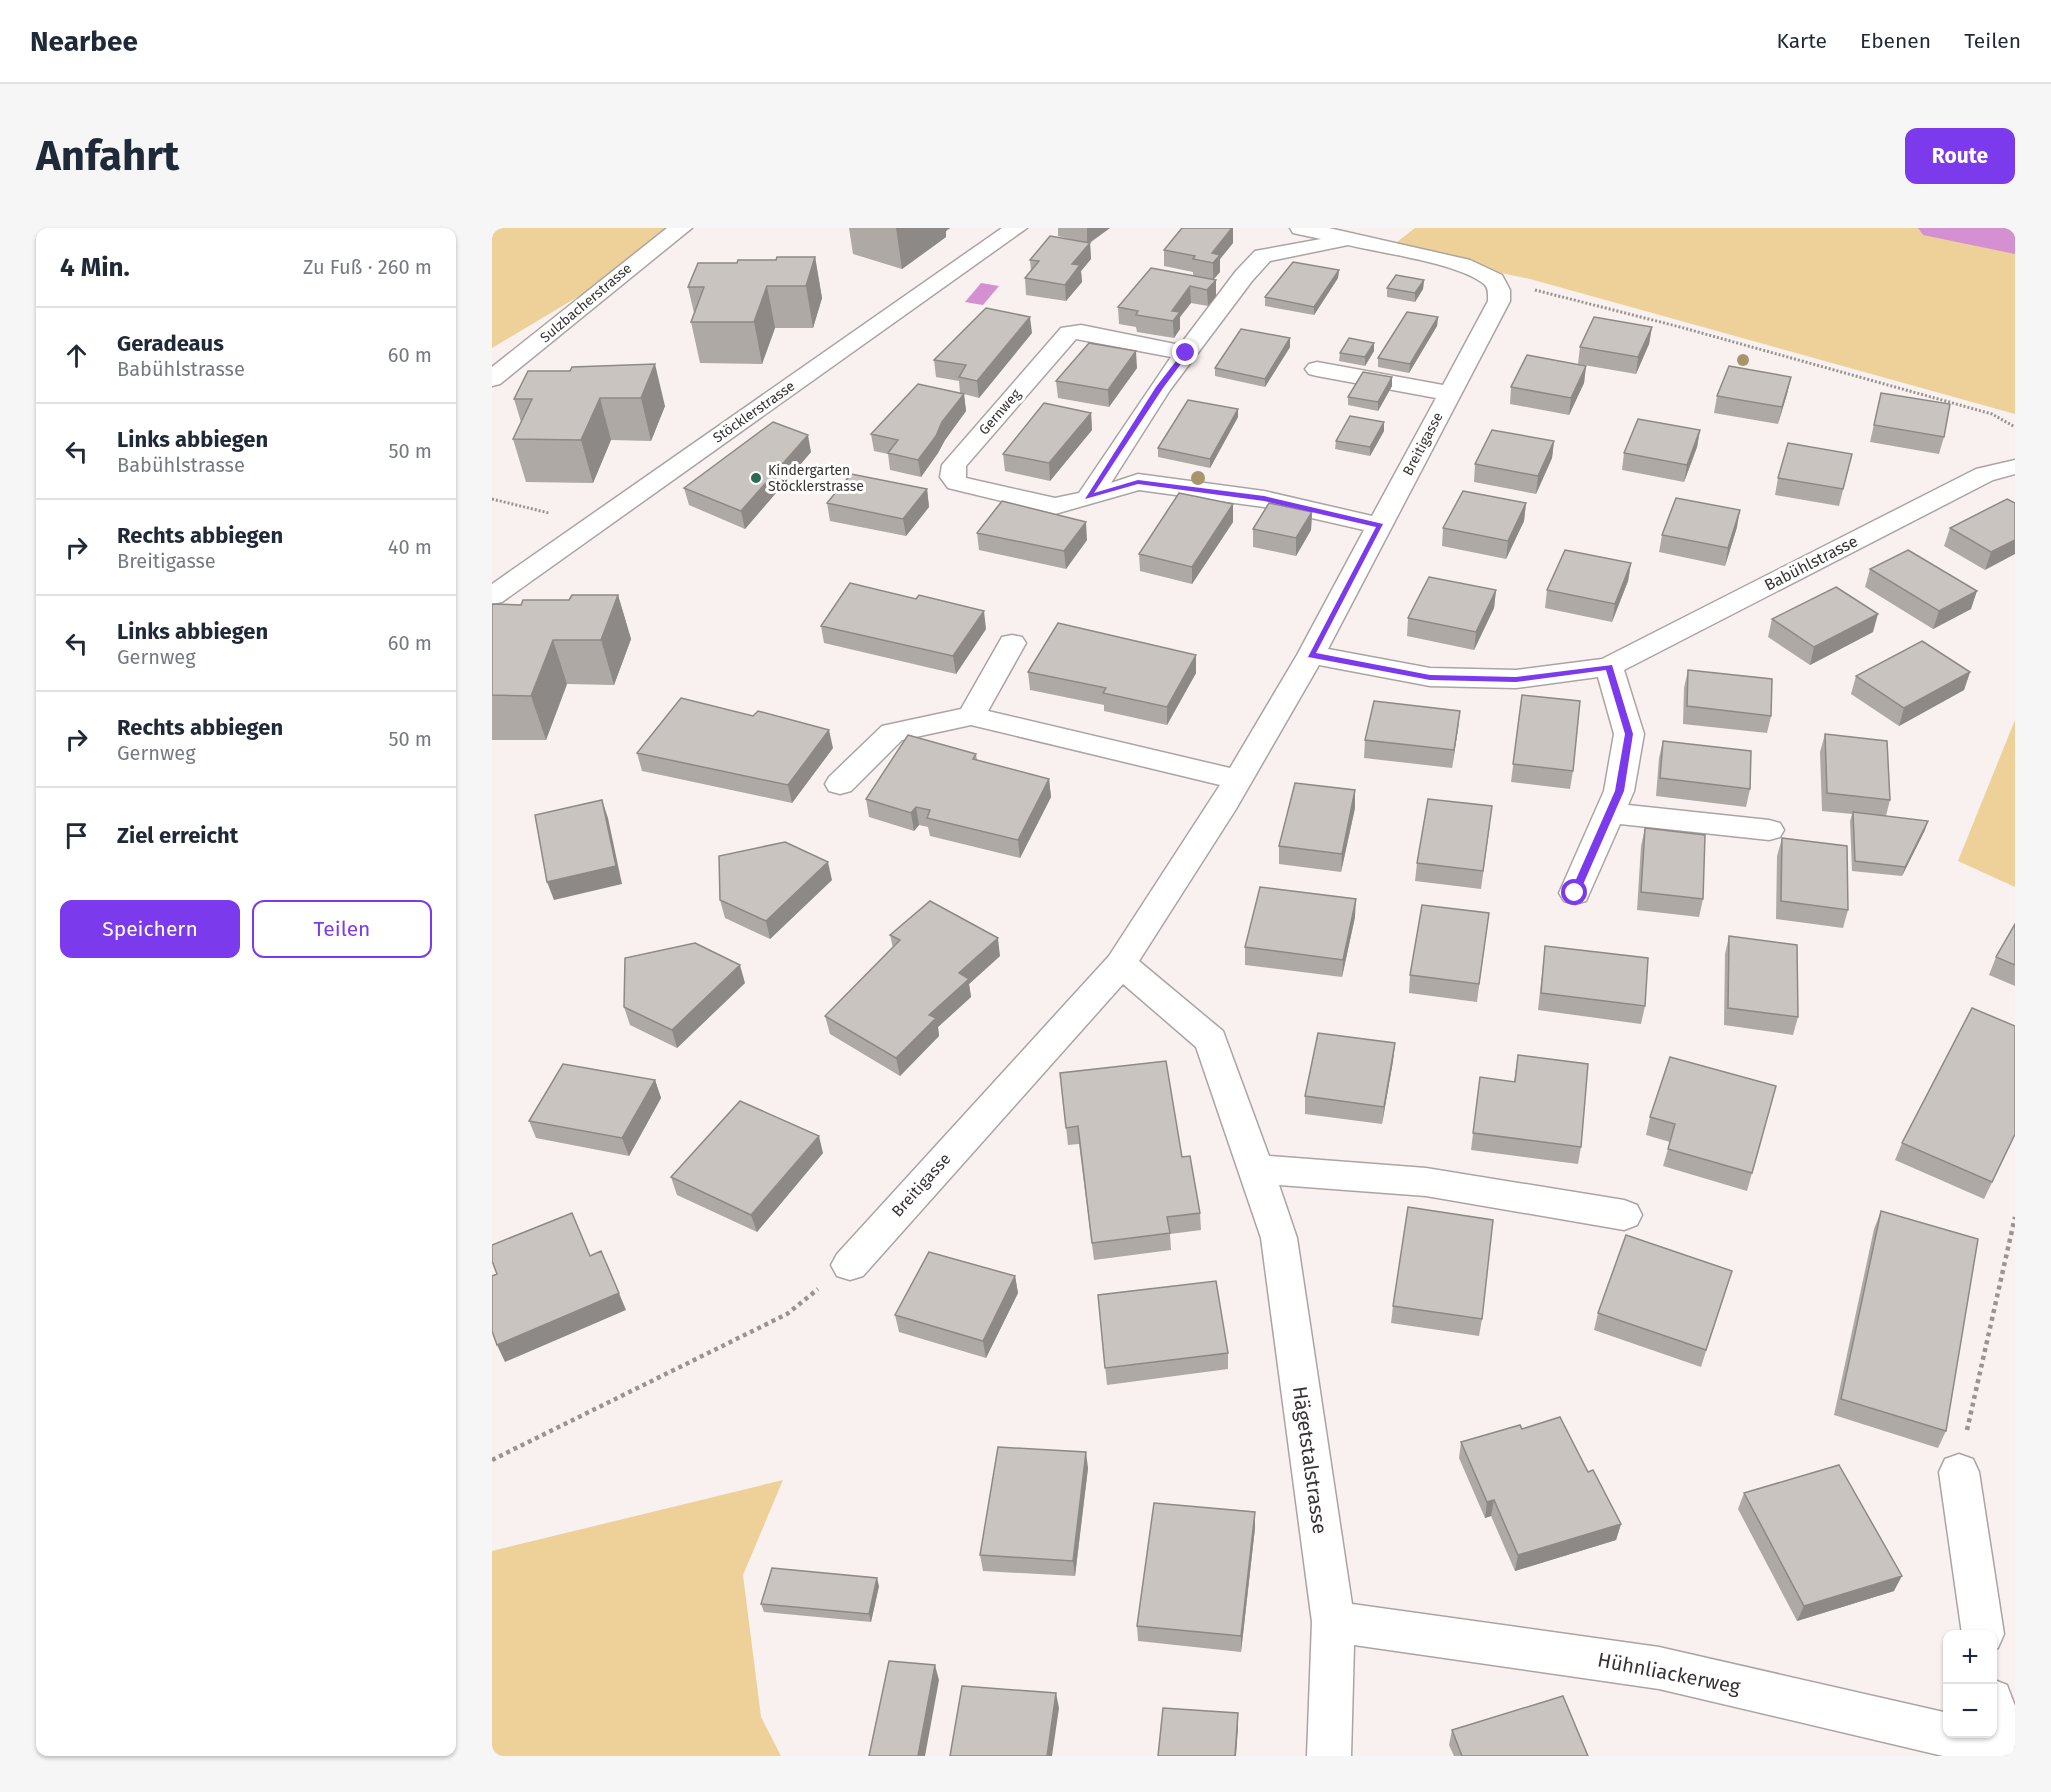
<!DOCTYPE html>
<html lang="de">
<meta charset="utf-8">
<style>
body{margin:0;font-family:"Fira Sans",sans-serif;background:#f6f6f7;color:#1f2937}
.controls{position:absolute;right:18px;bottom:18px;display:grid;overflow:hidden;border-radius:12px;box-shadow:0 2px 4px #0004}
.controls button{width:54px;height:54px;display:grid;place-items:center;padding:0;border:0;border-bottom:2px solid #e0e1e3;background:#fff;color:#1f2937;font:30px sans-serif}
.stop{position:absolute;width:18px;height:18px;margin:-14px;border:4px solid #7c3aed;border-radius:50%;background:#fff}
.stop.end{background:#7c3aed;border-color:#fff;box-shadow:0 2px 6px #0008}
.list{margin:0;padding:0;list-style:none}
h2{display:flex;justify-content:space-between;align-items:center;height:78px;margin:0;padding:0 24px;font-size:26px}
h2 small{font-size:20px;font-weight:400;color:#747a83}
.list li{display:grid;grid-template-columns:39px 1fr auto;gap:18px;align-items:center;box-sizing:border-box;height:96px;padding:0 24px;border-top:2px solid #e0e1e3}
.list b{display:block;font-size:22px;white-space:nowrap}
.list p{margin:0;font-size:20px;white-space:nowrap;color:#747a83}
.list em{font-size:20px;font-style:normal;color:#747a83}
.actions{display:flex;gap:12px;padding:18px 24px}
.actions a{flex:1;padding:14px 0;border:2px solid #7c3aed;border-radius:12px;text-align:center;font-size:21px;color:#7c3aed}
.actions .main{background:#7c3aed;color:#fff}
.icon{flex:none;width:33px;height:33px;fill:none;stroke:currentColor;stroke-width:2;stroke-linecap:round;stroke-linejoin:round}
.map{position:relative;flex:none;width:1523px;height:1528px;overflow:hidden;border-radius:12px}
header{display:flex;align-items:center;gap:36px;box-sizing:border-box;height:84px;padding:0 30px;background:#fff;border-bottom:2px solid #e0e1e3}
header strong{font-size:28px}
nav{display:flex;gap:33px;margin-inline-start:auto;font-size:21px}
.intro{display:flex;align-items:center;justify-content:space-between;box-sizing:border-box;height:144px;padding:0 36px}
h1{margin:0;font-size:42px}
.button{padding:15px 27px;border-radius:12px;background:#7c3aed;color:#fff;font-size:21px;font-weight:700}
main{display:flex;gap:36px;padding:0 36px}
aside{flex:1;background:#fff;border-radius:12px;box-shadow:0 2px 4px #0004}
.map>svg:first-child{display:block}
.green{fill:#eed199}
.water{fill:#d490d0}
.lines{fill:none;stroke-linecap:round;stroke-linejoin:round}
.canal{fill:#d490d0;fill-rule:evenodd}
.river{fill:#d490d0;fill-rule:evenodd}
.minor-casing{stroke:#aca4a3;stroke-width:3}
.path-far1{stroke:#999392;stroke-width:3;stroke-dasharray:2 2;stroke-linecap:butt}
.path{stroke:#999392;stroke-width:4.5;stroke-dasharray:4 4;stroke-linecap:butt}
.minor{fill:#fff;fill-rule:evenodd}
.tree{fill:#a8956c}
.wall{fill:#aea9a5}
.shaded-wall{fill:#8d8986}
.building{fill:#cac4c0;stroke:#8d8986;stroke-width:1.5}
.route{fill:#7c3aed}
.poi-dot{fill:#2c6a56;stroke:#fff;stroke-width:2}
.labels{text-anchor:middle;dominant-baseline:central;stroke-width:6;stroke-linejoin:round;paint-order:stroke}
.far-street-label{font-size:14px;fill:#373333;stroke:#fff}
.far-poi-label{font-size:14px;fill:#373333;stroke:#fff;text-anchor:start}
.street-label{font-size:16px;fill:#373333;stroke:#fff}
.near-street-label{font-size:20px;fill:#373333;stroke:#fff}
</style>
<header>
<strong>Nearbee</strong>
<nav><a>Karte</a><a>Ebenen</a><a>Teilen</a></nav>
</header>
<div class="intro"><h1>Anfahrt</h1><a class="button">Route</a></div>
<main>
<aside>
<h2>4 Min.<small>Zu Fuß · 260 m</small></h2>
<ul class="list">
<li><svg class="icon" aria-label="ahead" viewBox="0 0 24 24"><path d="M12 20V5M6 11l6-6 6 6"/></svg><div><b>Geradeaus</b><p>Babühlstrasse</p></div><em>60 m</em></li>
<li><svg class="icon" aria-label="left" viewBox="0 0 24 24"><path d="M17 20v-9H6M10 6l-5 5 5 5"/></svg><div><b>Links abbiegen</b><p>Babühlstrasse</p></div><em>50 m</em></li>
<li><svg class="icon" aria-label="right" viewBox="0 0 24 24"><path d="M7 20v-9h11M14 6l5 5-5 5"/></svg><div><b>Rechts abbiegen</b><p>Breitigasse</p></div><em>40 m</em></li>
<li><svg class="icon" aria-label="left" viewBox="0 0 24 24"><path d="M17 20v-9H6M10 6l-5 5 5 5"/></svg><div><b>Links abbiegen</b><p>Gernweg</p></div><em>60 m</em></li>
<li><svg class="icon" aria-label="right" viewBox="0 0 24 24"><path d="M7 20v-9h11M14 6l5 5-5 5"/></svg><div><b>Rechts abbiegen</b><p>Gernweg</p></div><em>50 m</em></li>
<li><svg class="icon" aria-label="arrive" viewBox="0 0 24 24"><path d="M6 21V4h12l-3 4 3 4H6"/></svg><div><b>Ziel erreicht</b></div></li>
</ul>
<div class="actions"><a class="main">Speichern</a><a>Teilen</a></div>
</aside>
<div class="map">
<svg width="1523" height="1528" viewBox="0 0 1523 1528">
<rect width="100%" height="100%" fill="#f9f1f0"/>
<path class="green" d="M0,0H201L0,120Z
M923,0H1523V186L1038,51L896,21Z
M1523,492V659L1466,633Z
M291,1252L251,1347L269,1489L289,1528H0V1323Z"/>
<path class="water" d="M489,55L507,58L491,77L473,74Z"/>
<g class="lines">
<path class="canal" d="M1426,0H1491L1523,6V26L1431,7Z"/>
<path class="river" d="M1478,0H1523V20L1486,12Z"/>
<defs>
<path id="minor" d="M175,0H200L8,156L0,158V139Z
M510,0H535L10,374L0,376V356Z
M798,0H837L978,32L1010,47L1018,62V73L836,421L938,440L1024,442L1110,431L1484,241L1523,232V246L1501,252L1132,442L1152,506L1142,563L1136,577L1277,592L1288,595L1292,602L1288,609L1277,612L1128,596L1094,673L1083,676L1072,673L1067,665L1112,563L1122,506L1106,449L1024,460L938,458L827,437L744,581L647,733L731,803L777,928L934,940L1132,972L1145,977L1150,987L1145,997L1132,1002L934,968L787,957L805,1010L860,1376L1167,1419L1456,1485V1506H1500V1451L1515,1457L1523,1478V1528H1451L1167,1461L862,1417L859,1528H815L820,1394L769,1010L704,819L631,756L371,1048L358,1052L345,1048L339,1037L345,1026L617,728L728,557L479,497L410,512L359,563L348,566L337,563L333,556L337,549L390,498L469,481L510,409L520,407L530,409L534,415L496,483L738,540L805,427L872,302L772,279L647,262L563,286L456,260L448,249L450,237L569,100L589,97L688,117L744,43L763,23L829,11L801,5ZM856,17C889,25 966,35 992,56C997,60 996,67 996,73L951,157L825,134L817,136L813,141L817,146L825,148L944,170L880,288L772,263L646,246L619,255L678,162L760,53L778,33ZM584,111L679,129L587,265L563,270L474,250V238Z
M1467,1226L1481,1231L1487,1244L1512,1406L1506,1420L1500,1423V1406H1470L1447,1244L1453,1231Z"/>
</defs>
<use href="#minor" class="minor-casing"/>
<path class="path-far1" d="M1043,62L1188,99L1500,186L1523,199
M0,271L57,285"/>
<path class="path" d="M1475,1202L1523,989
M0,1232L295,1086L326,1061"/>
<use href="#minor" class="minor"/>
</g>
<g class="tree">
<circle cx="1251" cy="132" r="6"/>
<circle cx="706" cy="250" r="7"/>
</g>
<path class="wall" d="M357,0H458L454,3V9L410,41L361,26Z
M566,0H618L598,15L599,31L589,43L590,54L574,73L534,67L533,50L539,43L538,32L581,12L566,8Z
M690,0H741V15L728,31V44L722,51L724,68L716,78L699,75L688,89V101L682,110L645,104L644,99L627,96L626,79L701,48V44L672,38V22Z
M323,29L330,70L321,100H283L270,136L208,135L199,94L202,85L196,59L245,35Z
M847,42L846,50L822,87L773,78V69Z
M932,52L931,61L923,74L895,69V60Z
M946,89L945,98L917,145L886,139V130Z
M1160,99L1157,116L1144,146L1086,136L1088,119Z
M540,105L487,170L472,166L474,183L453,212L446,225L429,249L398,242L396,226L382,223L379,206L468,165L467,153L444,149L442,132Z
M882,115V123L873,138L847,133L848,125Z
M798,119L773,159L723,148V140Z
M1094,138L1092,155L1077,187L1018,176L1019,159Z
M645,140L617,179L566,170L564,153Z
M78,143L173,178L159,213L119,212L101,255L34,254L21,211L29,194L22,171Z
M1299,149L1295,166L1286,196L1222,185L1225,168Z
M900,158L886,183L856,177V169Z
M1389,165L1452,209L1447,226L1378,214Z
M746,181V189L718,240L666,229V220Z
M599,185L600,202L558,253L513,243L511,226Z
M892,194V203L878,228L843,221L844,213Z
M1208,202L1205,219L1192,254L1130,242L1132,225Z
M1062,213L1060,230L1044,266L982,254L983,236Z
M319,224L253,301L197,277L192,260Z
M1360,226L1347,278L1283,267L1286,250Z
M435,261L437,279L414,308L338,293L335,275Z
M1034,275L1032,293L1014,331L950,318L951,300Z
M1523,275L1493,342L1452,318L1458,300Z
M741,276V294L700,356L648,343L647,326Z
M820,284L819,302L804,328L761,319V301Z
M1245,299L1233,338L1167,324L1170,307Z
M485,305L595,312L574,341L487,322Z
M1139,335L1136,353L1120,394L1053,380L1055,362Z
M1378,341L1479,381L1441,401L1373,359Z
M1004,362L1002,380L982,422L915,408L916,390Z
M126,367L139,411L122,457L75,456L54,512H0V376L29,377Z
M424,371L494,401L464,446L332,415L329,398Z
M1280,391L1381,404L1318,437L1276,409Z
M1196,442L1279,488L1275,505L1191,496L1192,460Z
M536,444L704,445L675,497L612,483V477L538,462Z
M1478,444L1472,462L1407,498L1359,466L1364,448Z
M1030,467L1081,543L1078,561L1019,554Z
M968,483L966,501L960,540L872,530L873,512Z
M1333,506L1398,572L1394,588L1433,602L1410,648L1360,643L1358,593L1360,586L1330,583L1328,524Z
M1171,513L1258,561L1254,579L1164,568L1167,530Z
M341,520L300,575L150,543L145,525Z
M484,526L485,532L557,551L559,569L528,630L438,608L436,599L427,597L422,603L377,589L374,571Z
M863,562V580L849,644L787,636V618Z
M998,596L989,661L923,653L925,635Z
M1153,600L1211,671L1207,689L1145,682L1149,618Z
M1290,610L1356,682L1351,700L1284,691L1285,628Z
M340,652L278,711L233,690L228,672Z
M997,685L985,774L917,765L918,747Z
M863,689L850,749L753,737V719Z
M1523,696V758L1497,747L1504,729Z
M398,707L508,728L477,756L479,769L446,799L447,808L408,848L338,806L333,788L401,720Z
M1237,708L1306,789L1301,807L1232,797L1233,726Z
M1053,718L1153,778L1149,796L1046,782Z
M253,755L185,820L138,797L132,779Z
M903,815L901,833L890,896L813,886V868Z
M1026,827L1089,919L1086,936L979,922L988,849L1022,854Z
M568,845L690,929L708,985L709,1002L678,1006L679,1022L602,1032L587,916L576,917Z
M163,852L169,870L137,928L44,910L37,893Z
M1284,858L1255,963L1171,938L1178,914L1154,907L1158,889Z
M1523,907L1492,971L1403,932L1410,915Z
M331,925L265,1004L185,967L179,949Z
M1389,983L1454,1203L1446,1220L1342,1187L1382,1001Z
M523,1048L526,1065L494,1130L407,1104L403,1087Z
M1234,1060L1209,1139L1102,1102L1106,1085Z
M606,1067L736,1125V1141L615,1157Z
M901,1078L990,1091L987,1108L899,1095Z
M1030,1201L1096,1244L1129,1296L1124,1312L1023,1343L999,1288L993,1290L967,1230L969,1214Z
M596,1240L583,1348L491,1343L488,1327Z
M1252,1265L1402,1363L1305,1393L1246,1281Z
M763,1284V1300L749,1424L646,1413L645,1398Z
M387,1358L379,1394L272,1384L269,1376Z
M960,1502L1096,1528H962L957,1517Z"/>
<path class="shaded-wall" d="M404,0H458L454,3V9L410,41Z
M595,0H618L595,16Z
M740,0H741V15L728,31V44L721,52V35L720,25Z
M598,15L599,31L589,43L590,54L574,73L573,57L580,36Z
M323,29L330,70L321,100L314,58Z
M847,42L846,50L822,87V79Z
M724,52V68L716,78L715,62Z
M932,52L931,61L923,74V65Z
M275,58L283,100L270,136L262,94Z
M698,58L699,75L688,89V101L682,110L680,83Z
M538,89L540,105L487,170L485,153Z
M946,89L945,98L917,145L918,136Z
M1160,99L1157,116L1144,146L1146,129Z
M798,110V119L773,159V151Z
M882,115V123L873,138V129Z
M644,123L645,140L617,179L616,162Z
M163,136L173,178L159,213L149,170Z
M1094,138L1092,155L1077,187L1079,170Z
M900,149V158L886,183V174Z
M1299,149L1295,166L1286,196L1290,179Z
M472,166L474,183L453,212L446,225L429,249L426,232L450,194Z
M108,170L119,212L101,255L89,212Z
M746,181V189L718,240V231Z
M599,185L600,202L558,253L557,235Z
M892,194V203L878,228V219Z
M1208,202L1205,219L1192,254L1195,237Z
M316,207L319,224L253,301L249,283Z
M1062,213L1060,230L1044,266L1046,248Z
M435,261L437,279L414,308L411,291Z
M1034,275L1032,293L1014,331L1016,313Z
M741,276V294L700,356V339Z
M1248,282L1245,299L1233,338L1236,320Z
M820,284L819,302L804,328V310Z
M594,294L595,312L574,341L572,323Z
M1523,312V326L1493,342L1499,324Z
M1139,335L1136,353L1120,394L1123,376Z
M1004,362L1002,380L982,422L984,404Z
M1485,363L1479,381L1441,401L1447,383Z
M126,367L139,411L122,457L109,412Z
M492,383L494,401L464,446L461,428Z
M1386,386L1381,404L1318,437L1322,419Z
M61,412L75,456L54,512L39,468Z
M704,427V445L675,497V479Z
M1478,444L1472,462L1407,498L1412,480Z
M968,483L966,501L960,540L962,522Z
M337,502L341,520L300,575L296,557Z
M557,551L559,569L528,630L526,612Z
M863,562V580L849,644L850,626Z
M110,572L116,590L130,656L62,672L55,654Z
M424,579L427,597L422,603L419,585Z
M1436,593L1433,602L1410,648L1413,639Z
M336,634L340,652L278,711L274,693Z
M864,671L863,689L850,749L851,732Z
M506,710L508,728L477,756L479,769L446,799L447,808L408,848L404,830L437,787L467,745Z
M248,737L253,755L185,820L180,802Z
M903,815L901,833L890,896L892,879Z
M163,852L169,870L137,928L130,910Z
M327,908L331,925L265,1004L259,987Z
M523,1048L526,1065L494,1130L491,1113Z
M127,1065L134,1082L13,1134L5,1117Z
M594,1224L596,1240L583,1348L581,1333Z
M1002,1272L999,1288L993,1290L995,1274Z
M763,1284V1300L749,1424V1408Z
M1129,1296L1124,1312L1023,1343L1026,1327Z
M1410,1348L1402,1363L1305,1393L1312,1378Z
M385,1350L387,1358L379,1394L377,1386Z
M443,1437L447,1452L433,1528H426Z
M564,1465L567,1480L560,1528H555Z
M746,1485V1500L744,1528H743Z"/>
<path class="building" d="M690,0H740L720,25L728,27L721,35L701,31L703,28L672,22Z
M558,8L598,15L580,36L588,37L573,57L533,50L547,33L538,32Z
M285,29H323L314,58H275L262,94H199L212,59H196L206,35H245L246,32H284Z
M801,34L847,42L822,79L773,69Z
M659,40L724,52L715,62L698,58L680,83L688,84L681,93L644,87L646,83L626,79Z
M904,47L932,52L923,65L895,60Z
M494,80L538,89L485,153L467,149L474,137L442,132Z
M915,84L946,89L918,136L886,130Z
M1102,89L1160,99L1146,129L1088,119Z
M749,101L798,110L773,151L723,140Z
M857,110L882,115L873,129L848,125Z
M597,115L644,123L616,162L564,153Z
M1035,127L1094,138L1079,170L1019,159Z
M163,136L149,170H108L89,212L21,211L40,171H22L36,143H78L80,139Z
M1237,138L1299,149L1290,179L1225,168Z
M871,144L900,149L886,174L856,169Z
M426,156L472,166L450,194L444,208L426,232L396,225L406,212L379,206Z
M1389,165L1458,176L1452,209L1382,197Z
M696,172L746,181L718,231L666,220Z
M552,175L599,185L557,235L511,226Z
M858,188L892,194L878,219L844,213Z
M1146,191L1208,202L1195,237L1132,225Z
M281,194L316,207L249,283L192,260Z
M1000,202L1062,213L1046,248L983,236Z
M1296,215L1360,226L1351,261L1286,250Z
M359,246L435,261L411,291L335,275Z
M971,263L1034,275L1016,313L951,300Z
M687,265L741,276L700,339L647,326Z
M1184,270L1248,282L1236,320L1170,307Z
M1515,271L1523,275V312L1499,324L1458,300Z
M510,273L594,294L572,323L485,305Z
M777,275L820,284L804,310L761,301Z
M1073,322L1139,335L1123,376L1055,362Z
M1416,322L1485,363L1447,383L1378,341Z
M937,349L1004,362L984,404L916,390Z
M358,355L424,371L427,367L492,383L461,428L329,398Z
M1344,359L1386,386L1322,419L1280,391Z
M80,367H126L109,412H61L39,468L0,467V376L29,377L31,372H77Z
M566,395L704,427L675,479L611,465L614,460L536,444Z
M1430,413L1478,444L1412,480L1364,448Z
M1196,442L1280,451L1279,488L1195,478Z
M1030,467L1088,473L1081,543L1021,536Z
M189,470L261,488L266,483L337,502L296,557L145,525Z
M882,473L968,483L962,522L873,512Z
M1333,506L1395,513L1398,572L1335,565Z
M416,507L484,526L481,531L557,551L526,612L435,590L438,582L424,579L419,585L374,571Z
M1171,513L1259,523L1258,561L1168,550Z
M803,555L863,562L850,626L787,618Z
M936,571L1000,578L991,643L925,635Z
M110,572L124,638L55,654L43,587Z
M1361,584L1436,593L1413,639L1363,633Z
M1153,600L1213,607L1211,671L1149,664Z
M1290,610L1355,618L1356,682L1289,673Z
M293,614L336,634L274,693L228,672L227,628Z
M768,659L864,671L851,732L753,719Z
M438,673L506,710L467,745L477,751L437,787L444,790L404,830L333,788L408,712L398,707Z
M930,677L997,685L987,756L918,747Z
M1523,696V737L1504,729Z
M1237,708L1305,717L1306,789L1236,780Z
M203,715L248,737L180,802L132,779L133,730Z
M1053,718L1156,730L1153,778L1049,765Z
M1480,780L1523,798V906L1500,954L1410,915Z
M826,805L903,815L892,879L813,868Z
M1026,827L1096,836L1089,919L981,905L988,849L1023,854Z
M1178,829L1284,858L1260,945L1176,921L1183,896L1158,889Z
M674,833L690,929L698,928L708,985L675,989L678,1005L600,1015L586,898L574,900L568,845Z
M71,836L163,852L130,910L37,893Z
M248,873L327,908L259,987L179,949Z
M916,979L1001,992L990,1091L901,1078Z
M1389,983L1486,1011L1454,1203L1349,1171Z
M80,985L98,1028L109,1023L127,1065L5,1117L0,1103V1048L5,1046L0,1033V1017Z
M1134,1007L1240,1043L1214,1122L1106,1085Z
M437,1024L523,1048L491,1113L403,1087Z
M724,1053L736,1125L613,1140L606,1067Z
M1068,1189L1096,1244L1101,1242L1129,1296L1026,1327L1002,1272L995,1274L969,1214L1028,1197L1030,1201Z
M506,1219L594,1224L581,1333L488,1327Z
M1347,1237L1410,1348L1312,1378L1252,1265Z
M662,1275L763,1284L749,1408L645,1398Z
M280,1340L385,1350L377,1386L269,1376Z
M397,1433L443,1437L426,1528H377Z
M470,1458L564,1465L555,1528H458Z
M1071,1468L1096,1528H970L960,1502Z
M671,1480L746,1485L743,1528H666Z"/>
<path class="route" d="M691,124L697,125L671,160L602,265L646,252L772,268L891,296L824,425L938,447L1024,449L1120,437L1141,506L1132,563L1086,668L1078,665L1123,563L1133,506L1114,442L1024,454L938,452L816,429L884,299L772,273L646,256L593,271L664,159Z"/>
<circle class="poi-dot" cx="264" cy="250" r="6"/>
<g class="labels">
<g class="far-street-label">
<text transform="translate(94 75) rotate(-40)">Sulzbacherstrasse</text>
<text transform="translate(262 184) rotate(-35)">Stöcklerstrasse</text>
<text transform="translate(508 184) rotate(-49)">Gernweg</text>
<text transform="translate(931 216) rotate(-62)">Breitigasse</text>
</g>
<g class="far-poi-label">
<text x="276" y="242">Kindergarten<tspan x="276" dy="16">Stöcklerstrasse</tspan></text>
</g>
<g class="street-label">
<text transform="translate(1319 335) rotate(-27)">Babühlstrasse</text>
<text transform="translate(429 957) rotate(-48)">Breitigasse</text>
</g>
<g class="near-street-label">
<text transform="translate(818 1232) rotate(82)">Hägetstalstrasse</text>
<text transform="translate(1177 1445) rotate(11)">Hühnliackerweg</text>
</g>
</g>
</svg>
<div class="controls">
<button>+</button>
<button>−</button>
</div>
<div class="stop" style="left:1083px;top:665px"></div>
<div class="stop end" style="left:694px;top:125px"></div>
</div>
</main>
